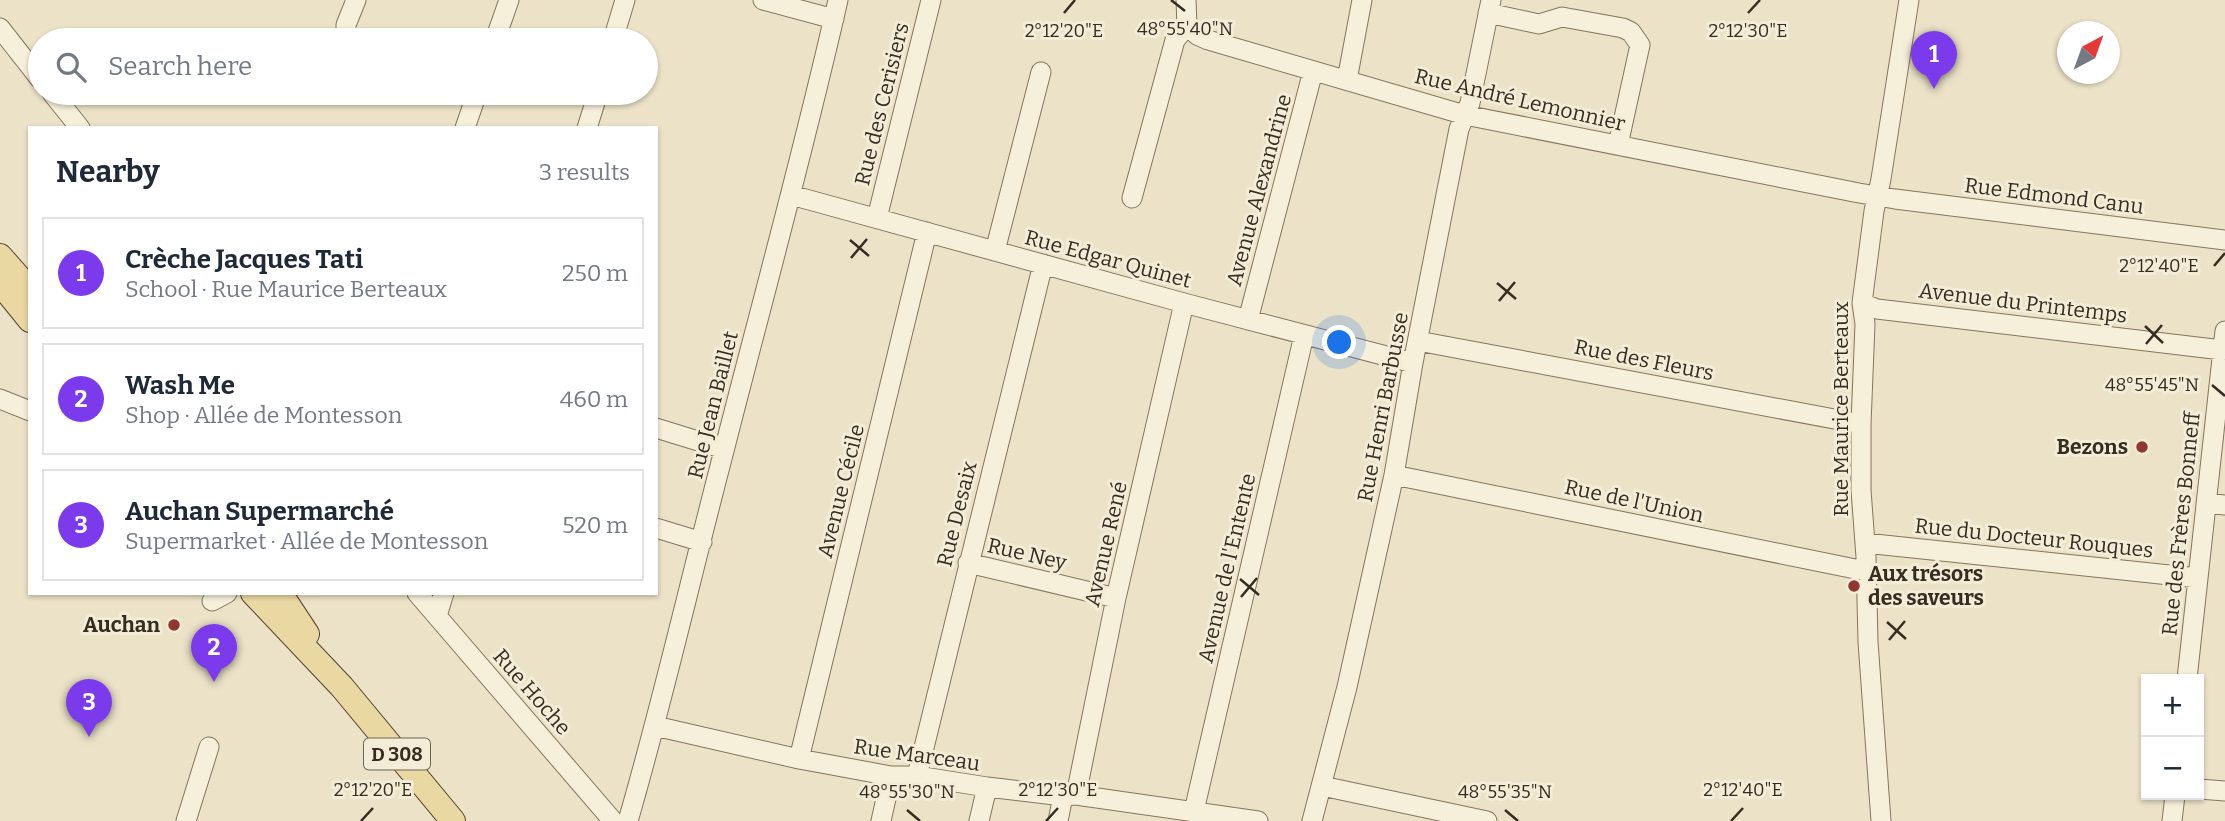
<!DOCTYPE html>
<meta charset="utf-8">
<style>
body{margin:0;font-family:Bitter,serif;background:#f2f2f3;color:#1f2937}
.controls{position:absolute;right:21px;bottom:21px;display:grid;overflow:hidden;border-radius:0px;box-shadow:0 2px 5px #0004}
.controls button{width:63px;height:63px;display:grid;place-items:center;padding:0;border:0;border-bottom:2px solid #e0e1e3;background:#fff;color:#1f2937;font:35px sans-serif}
.compass{position:absolute;left:2057px;top:21px;width:63px;height:63px;border-radius:50%;background:#fff;box-shadow:0 2px 5px #0004;rotate:41deg}
.you{position:absolute;left:1340px;top:343px;width:24px;height:24px;margin:-18px;border:5px solid #fff;border-radius:50%;background:#1a73e8;box-shadow:0 0 0 10px #1a73e833}
.badge{display:grid;place-items:center;width:46px;height:46px;border-radius:50%;background:#7c3aed;color:#fff;font-size:23px;font-weight:700}
.pin{position:absolute;translate:-50% -58px;filter:drop-shadow(0 2px 4px #0008)}
.pin::after{content:'';position:absolute;top:37px;width:24px;height:21px;background:inherit;clip-path:polygon(0 0,100% 0,50% 100%)}
.list{margin:0;padding:0;list-style:none}
h2{display:flex;justify-content:space-between;align-items:center;height:91px;margin:0;padding:0 28px;font-size:30px}
h2 small{font-size:23px;font-weight:400;color:#747a83}
.list li{display:grid;grid-template-columns:46px 1fr auto;gap:21px;align-items:center;box-sizing:border-box;height:112px;margin:0 14px 14px;padding:0 14px;border:2px solid #e0e1e3;border-radius:0px}
.list b{display:block;font-size:26px;white-space:nowrap}
.list p{margin:0;font-size:23px;white-space:nowrap;color:#747a83}
.list em{font-size:23px;font-style:normal;color:#747a83}
.icon{flex:none;width:38px;height:38px;fill:none;stroke:currentColor;stroke-width:2;stroke-linecap:round;stroke-linejoin:round}
.map{position:relative;flex:none;width:2225px;height:821px;overflow:hidden}
.search{position:absolute;background:#fff;box-shadow:0 2px 5px #0004;left:28px;top:28px;width:630px;height:77px;display:flex;align-items:center;gap:18px;box-sizing:border-box;padding:0 24px;border-radius:38px;color:#747a83;font-size:26px}
.panel{position:absolute;background:#fff;box-shadow:0 2px 5px #0004;left:28px;top:126px;width:630px;height:469px;border-radius:0px}
.map>svg:first-child{display:block}
.lines{fill:none;stroke-linecap:round;stroke-linejoin:round}
.minor-casing{stroke:#85755e;stroke-width:21}
.major-casing{stroke:#534332;stroke-width:26}
.minor{stroke:#f6efda;stroke-width:19}
.major{stroke:#ead8a2;stroke-width:24}
.ticks{fill:none;stroke:#372c20;stroke-width:2.5}
.poi-dot{fill:#8f3733;stroke:#f3ecd6;stroke-width:2.5}
.labels{text-anchor:middle;dominant-baseline:central;stroke-width:6;stroke-linejoin:round;paint-order:stroke}
.shield{fill:#f3ecd6;stroke:#6f6657;stroke-width:2}
.shield-label{font-size:19px;font-weight:bold;fill:#372c20}
.street-label{font-size:21px;fill:#372c20;stroke:#f3ecd6}
.poi-label{font-size:21px;font-weight:bold;fill:#372c20;stroke:#f3ecd6;text-anchor:end}
.ticks-label{font-size:18px;text-anchor:middle;fill:#372c20;stroke:#f3ecd6;stroke-width:6;stroke-linejoin:round;paint-order:stroke}
</style>
<div class="map">
<svg width="2225" height="821" viewBox="0 0 2225 821">
<rect width="100%" height="100%" fill="#ebe2c7"/>
<g class="lines">
<defs>
<path id="minor" d="M763,0L834,19
M1186,0L1187,26L1197,35L1208,40L1465,115L1859,193L1895,199L2225,240
M1488,13L1539,24L1562,17L1623,28L1631,32L1640,45L1618,145
M0,28L40,79
M354,40L346,33V25L356,0
M495,40L509,0
M613,40L625,0
M1347,80L1362,0
M52,93L80,128
M465,128L477,93
M587,128L598,93
M791,195L1184,303L1413,363
M1132,198L1175,40L1187,26
M877,218L931,0
M995,251L1041,72
M1862,303L1877,309L2222,350
M1248,320L1313,71
M1418,341L1861,424
M0,399L30,411
M656,428L724,449
M1394,475L1865,571
M2206,503L2225,505
M656,528L702,542
M1865,543L2198,578
M968,563L1116,598
M417,593L613,821
M212,601L227,593
M437,616L444,593
M2187,679L2225,331
M655,726L799,759L891,776H917L987,787L1063,796L1076,795L1258,821
M799,759L927,232
M917,776L1043,264
M1322,786L1487,821
M2199,789L2225,791
M1076,795L1116,598L1184,303
M1194,811L1304,335
M186,821L209,747
M628,821C664,697 692,572 725,447C763,298 804,150 838,0
M881,821L891,776
M979,821L987,787
M1058,821L1063,796
M1312,821L1347,687L1394,475L1413,363L1459,129L1470,103L1491,0
M1881,821L1868,642L1866,557L1861,490V424L1865,324L1862,303L1874,211L1881,179L1909,0
M2172,821L2175,795"/>
<path id="major" d="M0,256L30,290
M0,283L30,320
M253,593L342,687L453,821
M280,593L307,634"/>
</defs>
<use href="#minor" class="minor-casing"/>
<use href="#major" class="major-casing"/>
<use href="#minor" class="minor"/>
<use href="#major" class="major"/>
</g>
<path class="ticks" d="M1171,0L1185,11M1064,13L1075,0M1748,13L1760,0M850,240L869,256M851,258L867,239M2214,266L2225,253M1497,283L1516,299M1499,301L1515,282M2145,326L2163,343M2146,344L2162,325M2212,385L2225,396M1240,579L1259,595M1241,597L1257,578M1887,622L1906,639M1889,640L1905,621M907,810L920,821M1505,810L1518,821M361,821L373,808M1046,821L1058,808M1731,821L1743,808"/>
<g class="poi-dot">
<circle cx="2142" cy="447" r="7"/>
<circle cx="1854" cy="586" r="7"/>
<circle cx="174" cy="625" r="7"/>
</g>
<g class="labels">
<rect class="shield" x="364" y="738.5" width="66" height="31" rx="5"/>
<g class="shield-label">
<text x="397" y="754">D 308</text>
</g>
<g class="street-label">
<text transform="translate(1520 100) rotate(13)">Rue André Lemonnier</text>
<text transform="translate(882 104) rotate(-76)">Rue des Cerisiers</text>
<text transform="translate(1259 190) rotate(-75)">Avenue Alexandrine</text>
<text transform="translate(2054 196) rotate(7)">Rue Edmond Canu</text>
<text transform="translate(1108 259) rotate(15)">Rue Edgar Quinet</text>
<text transform="translate(2023 303) rotate(7)">Avenue du Printemps</text>
<text transform="translate(1644 360) rotate(11)">Rue des Fleurs</text>
<text transform="translate(713 405) rotate(-76)">Rue Jean Baillet</text>
<text transform="translate(1383 407) rotate(-79)">Rue Henri Barbusse</text>
<text transform="translate(1841 409) rotate(-90)">Rue Maurice Berteaux</text>
<text transform="translate(841 491) rotate(-76)">Avenue Cécile</text>
<text transform="translate(1634 501) rotate(12)">Rue de l'Union</text>
<text transform="translate(957 514) rotate(-76)">Rue Desaix</text>
<text transform="translate(2181 524) rotate(-84)">Rue des Frères Bonneff</text>
<text transform="translate(2034 538) rotate(6)">Rue du Docteur Rouques</text>
<text transform="translate(1106 544) rotate(-77)">Avenue René</text>
<text transform="translate(1027 554) rotate(13)">Rue Ney</text>
<text transform="translate(1227 568) rotate(-77)">Avenue de l'Entente</text>
<text transform="translate(532 692) rotate(49)">Rue Hoche</text>
<text transform="translate(917 755) rotate(8)">Rue Marceau</text>
</g>
<g class="poi-label">
<text x="2128" y="447">Bezons</text>
<text x="1868" y="574" text-anchor="start">Aux trésors<tspan x="1868" dy="24">des saveurs</tspan></text>
<text x="160" y="625">Auchan</text>
</g>
</g>
<g class="ticks-label">
<text x="1185" y="35">48°55'40"N</text>
<text x="1064" y="37">2°12'20"E</text>
<text x="1748" y="37">2°12'30"E</text>
<text x="2159" y="272">2°12'40"E</text>
<text x="2152" y="391">48°55'45"N</text>
<text x="373" y="796">2°12'20"E</text>
<text x="1058" y="796">2°12'30"E</text>
<text x="1743" y="796">2°12'40"E</text>
<text x="907" y="798">48°55'30"N</text>
<text x="1505" y="798">48°55'35"N</text>
</g>
</svg>
<div class="controls">
<button>+</button>
<button>−</button>
</div>
<svg class="compass" viewBox="-18 -18 36 36"><path d="M0-13l5 13h-10z" fill="#e53935"/><path d="M0 13l5-13h-10z" fill="#747a83"/></svg>
<div class="you"></div>
<div class="pin badge" style="left:1934px;top:89px">1</div>
<div class="pin badge" style="left:214px;top:682px">2</div>
<div class="pin badge" style="left:89px;top:737px">3</div>
<div class="search"><svg class="icon" aria-label="search" viewBox="0 0 24 24"><circle cx="10" cy="10" r="6"/><path d="M15 15l6 6"/></svg>Search here</div>
<section class="panel">
<h2>Nearby<small>3 results</small></h2>
<ul class="list">
<li><span class="badge">1</span><div><b>Crèche Jacques Tati</b><p>School · Rue Maurice Berteaux</p></div><em>250 m</em></li>
<li><span class="badge">2</span><div><b>Wash Me</b><p>Shop · Allée de Montesson</p></div><em>460 m</em></li>
<li><span class="badge">3</span><div><b>Auchan Supermarché</b><p>Supermarket · Allée de Montesson</p></div><em>520 m</em></li>
</ul>
</section>
</div>
